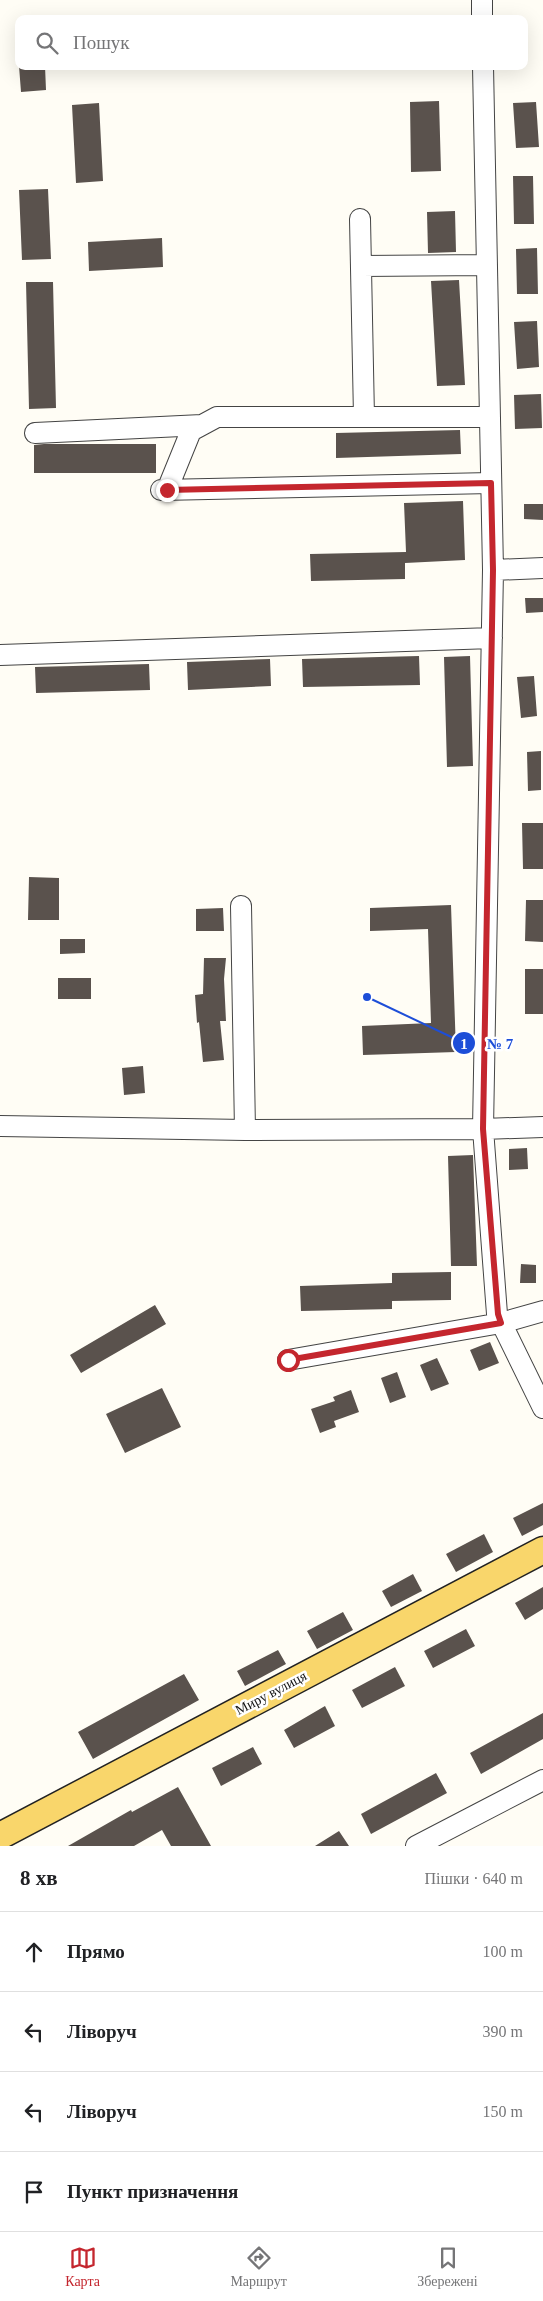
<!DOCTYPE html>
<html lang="uk">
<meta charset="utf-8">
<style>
body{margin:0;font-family:"Times New Roman",serif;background:#f2f2f2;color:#202124}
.stop{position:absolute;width:15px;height:15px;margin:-11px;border:4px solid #c4262e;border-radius:50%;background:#fff}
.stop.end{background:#c4262e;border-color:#fff;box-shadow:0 1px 5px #0008}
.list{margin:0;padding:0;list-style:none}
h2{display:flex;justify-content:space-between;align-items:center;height:65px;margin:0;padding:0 20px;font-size:21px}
h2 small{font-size:16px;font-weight:400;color:#757577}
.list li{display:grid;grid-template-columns:32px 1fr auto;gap:15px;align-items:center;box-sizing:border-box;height:80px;padding:0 20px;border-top:1px solid #e0e0e0}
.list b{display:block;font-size:19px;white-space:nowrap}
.list em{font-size:16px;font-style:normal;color:#757577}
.icon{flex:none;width:28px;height:28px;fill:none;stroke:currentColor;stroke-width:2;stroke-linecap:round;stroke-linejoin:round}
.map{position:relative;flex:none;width:543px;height:1846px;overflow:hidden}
.search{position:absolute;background:#fff;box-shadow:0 5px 20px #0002;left:15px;right:15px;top:15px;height:55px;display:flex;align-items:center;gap:12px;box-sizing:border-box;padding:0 18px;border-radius:10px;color:#757577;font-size:19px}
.sheet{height:385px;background:#fff}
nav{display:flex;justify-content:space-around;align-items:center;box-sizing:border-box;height:70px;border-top:1px solid #e0e0e0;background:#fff;font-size:14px;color:#757577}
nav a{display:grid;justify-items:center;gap:2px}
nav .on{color:#c4262e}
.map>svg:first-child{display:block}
.building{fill:#5a524d}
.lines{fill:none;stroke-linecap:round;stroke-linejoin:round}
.minor-casing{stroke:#444;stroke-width:22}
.major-casing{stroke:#222;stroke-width:29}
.minor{stroke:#fff;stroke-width:20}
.major{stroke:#f9d66b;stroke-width:26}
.route{stroke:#c4262e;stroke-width:6}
.labels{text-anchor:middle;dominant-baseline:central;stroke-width:5;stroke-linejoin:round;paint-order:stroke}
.street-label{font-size:14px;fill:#111;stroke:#fff}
.leader{fill:none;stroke:#1d4ed8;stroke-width:2}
.callout-dot{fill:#1d4ed8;stroke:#fff;stroke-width:2}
.mark-label{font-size:15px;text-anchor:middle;font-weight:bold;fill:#fff}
.callout-label{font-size:15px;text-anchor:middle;font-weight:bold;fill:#1d4ed8;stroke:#fff;stroke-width:5;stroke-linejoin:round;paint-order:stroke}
</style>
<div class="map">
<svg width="543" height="1846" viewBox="0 0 543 1846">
<rect width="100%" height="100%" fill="#fffdf5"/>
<path class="building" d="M19,66H45L46,90L21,92Z
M439,101L441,171L411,172L410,102Z
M536,102L539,147L516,148L513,103Z
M99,103L103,181L76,183L72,105Z
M513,176H533L534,224H514Z
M48,189L51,259L22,260L19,190Z
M455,211L456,252L428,253L427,212Z
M162,238L163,267L89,271L88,242Z
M537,248L538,294H517L516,249Z
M459,280L465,385L437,386L431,281Z
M26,282H53L56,408L29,409Z
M537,321L539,367L517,369L514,322Z
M541,394L542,428L515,429L514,395Z
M460,430L461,454L336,458V433Z
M44,444H156V473H34V445Z
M463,501L465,560L405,563V579L311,581L310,554L406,552L404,503Z
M524,504H543V520L524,519Z
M525,598H543V612L526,613Z
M419,656L420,685L303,687L302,659Z
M470,656L473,766L447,767L444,657Z
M270,659L271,686L188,690L187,662Z
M149,664L150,690L36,693L35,667Z
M534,676L537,716L521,718L517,677Z
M541,751V790L528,791L527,752Z
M522,823H543V869H523Z
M29,877L59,878V920H28Z
M526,900H543V942L525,941Z
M451,905L456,1052L363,1055L362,1026L431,1023L428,929L370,931V908Z
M223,908L224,931H196V909Z
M60,939H85V953L60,954Z
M204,958H226L224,979L226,1021H220L224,1060L203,1062L199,1022L197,1023L195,995L203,994Z
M525,969H543V1014H525Z
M58,978H91V999H58Z
M143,1066L145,1093L124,1095L122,1068Z
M527,1148L528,1169L509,1170V1149Z
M473,1155L477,1266H451L448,1156Z
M521,1264L536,1265V1283H520Z
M451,1272V1300L392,1301V1309L301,1311L300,1286L392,1283V1273Z
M155,1305L166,1324L81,1373L70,1355Z
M490,1342L499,1363L479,1371L470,1350Z
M437,1358L449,1384L431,1391L420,1365Z
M397,1372L406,1397L390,1403L381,1378Z
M162,1388L181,1427L125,1453L106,1414Z
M351,1390L359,1412L334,1421L336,1427L320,1433L311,1409L335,1401L333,1397Z
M543,1503V1525L522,1536L513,1518Z
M484,1534L493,1552L456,1572L446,1554Z
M413,1574L422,1591L391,1607L382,1591Z
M543,1587V1609L525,1620L515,1603Z
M343,1612L353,1630L317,1649L307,1631Z
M466,1629L475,1646L433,1668L424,1651Z
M278,1650L286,1664L245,1686L237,1671Z
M395,1667L405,1686L362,1708L352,1690Z
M184,1674L199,1700L93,1759L78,1732Z
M325,1706L335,1726L294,1748L284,1730Z
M543,1713V1739L481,1774L470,1753Z
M253,1747L262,1764L221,1786L212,1768Z
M436,1773L447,1793L371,1834L361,1814Z
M178,1787L211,1846H171L162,1830L134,1846H68L131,1810L132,1812Z
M339,1831L349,1846H315Z"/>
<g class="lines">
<defs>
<path id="minor" d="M482,0V19
M360,219L364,417
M361,266L487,265
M35,433L202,425
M161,490L491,483
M167,490L191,431L217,417H490
M493,570L543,568
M0,655L492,638
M241,906L245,1130
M0,1126L245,1130L483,1129L493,570L483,66
M543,1127L483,1129L497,1314L543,1408
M288,1360L501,1323L543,1311
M416,1846L543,1780"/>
<path id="major" d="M0,1836L543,1550"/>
</defs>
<use href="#minor" class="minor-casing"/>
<use href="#major" class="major-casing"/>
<use href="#minor" class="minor"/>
<use href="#major" class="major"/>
</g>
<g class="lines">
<path class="route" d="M167,490L491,483L493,570L483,1129L498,1314L501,1323L288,1360"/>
</g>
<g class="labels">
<g class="street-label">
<text transform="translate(271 1693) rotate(-28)">Миру вулиця</text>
</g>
</g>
<path class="leader" d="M367 997L464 1043"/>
<g class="callout-dot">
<circle cx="367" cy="997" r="5"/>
<circle cx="464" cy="1043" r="12"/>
</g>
<g class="mark-label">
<text x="464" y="1049">1</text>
</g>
<g class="callout-label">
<text x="500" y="1049">№ 7</text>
</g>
</svg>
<div class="stop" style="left:288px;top:1360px"></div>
<div class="stop end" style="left:167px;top:490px"></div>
<div class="search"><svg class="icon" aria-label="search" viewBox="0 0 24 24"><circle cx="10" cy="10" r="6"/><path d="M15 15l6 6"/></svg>Пошук</div>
</div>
<section class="sheet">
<h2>8 хв<small>Пішки · 640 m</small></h2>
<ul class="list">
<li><svg class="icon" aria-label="ahead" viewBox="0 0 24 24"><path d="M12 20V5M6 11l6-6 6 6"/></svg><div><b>Прямо</b></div><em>100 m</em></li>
<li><svg class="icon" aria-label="left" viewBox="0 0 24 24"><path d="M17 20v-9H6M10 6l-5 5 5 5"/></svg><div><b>Ліворуч</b></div><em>390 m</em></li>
<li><svg class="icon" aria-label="left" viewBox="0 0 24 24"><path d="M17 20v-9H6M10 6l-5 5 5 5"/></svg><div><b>Ліворуч</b></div><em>150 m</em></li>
<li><svg class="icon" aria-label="arrive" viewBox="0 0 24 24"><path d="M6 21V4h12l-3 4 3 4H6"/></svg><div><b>Пункт призначення</b></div></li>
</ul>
</section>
<nav>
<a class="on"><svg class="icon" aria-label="map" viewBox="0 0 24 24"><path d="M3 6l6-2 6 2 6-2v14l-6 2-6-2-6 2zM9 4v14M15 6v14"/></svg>Карта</a>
<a><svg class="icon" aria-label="directions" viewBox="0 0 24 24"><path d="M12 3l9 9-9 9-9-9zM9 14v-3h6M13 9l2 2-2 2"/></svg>Маршрут</a>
<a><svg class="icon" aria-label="saved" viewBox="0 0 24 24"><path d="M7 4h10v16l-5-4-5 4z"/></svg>Збережені</a>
</nav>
